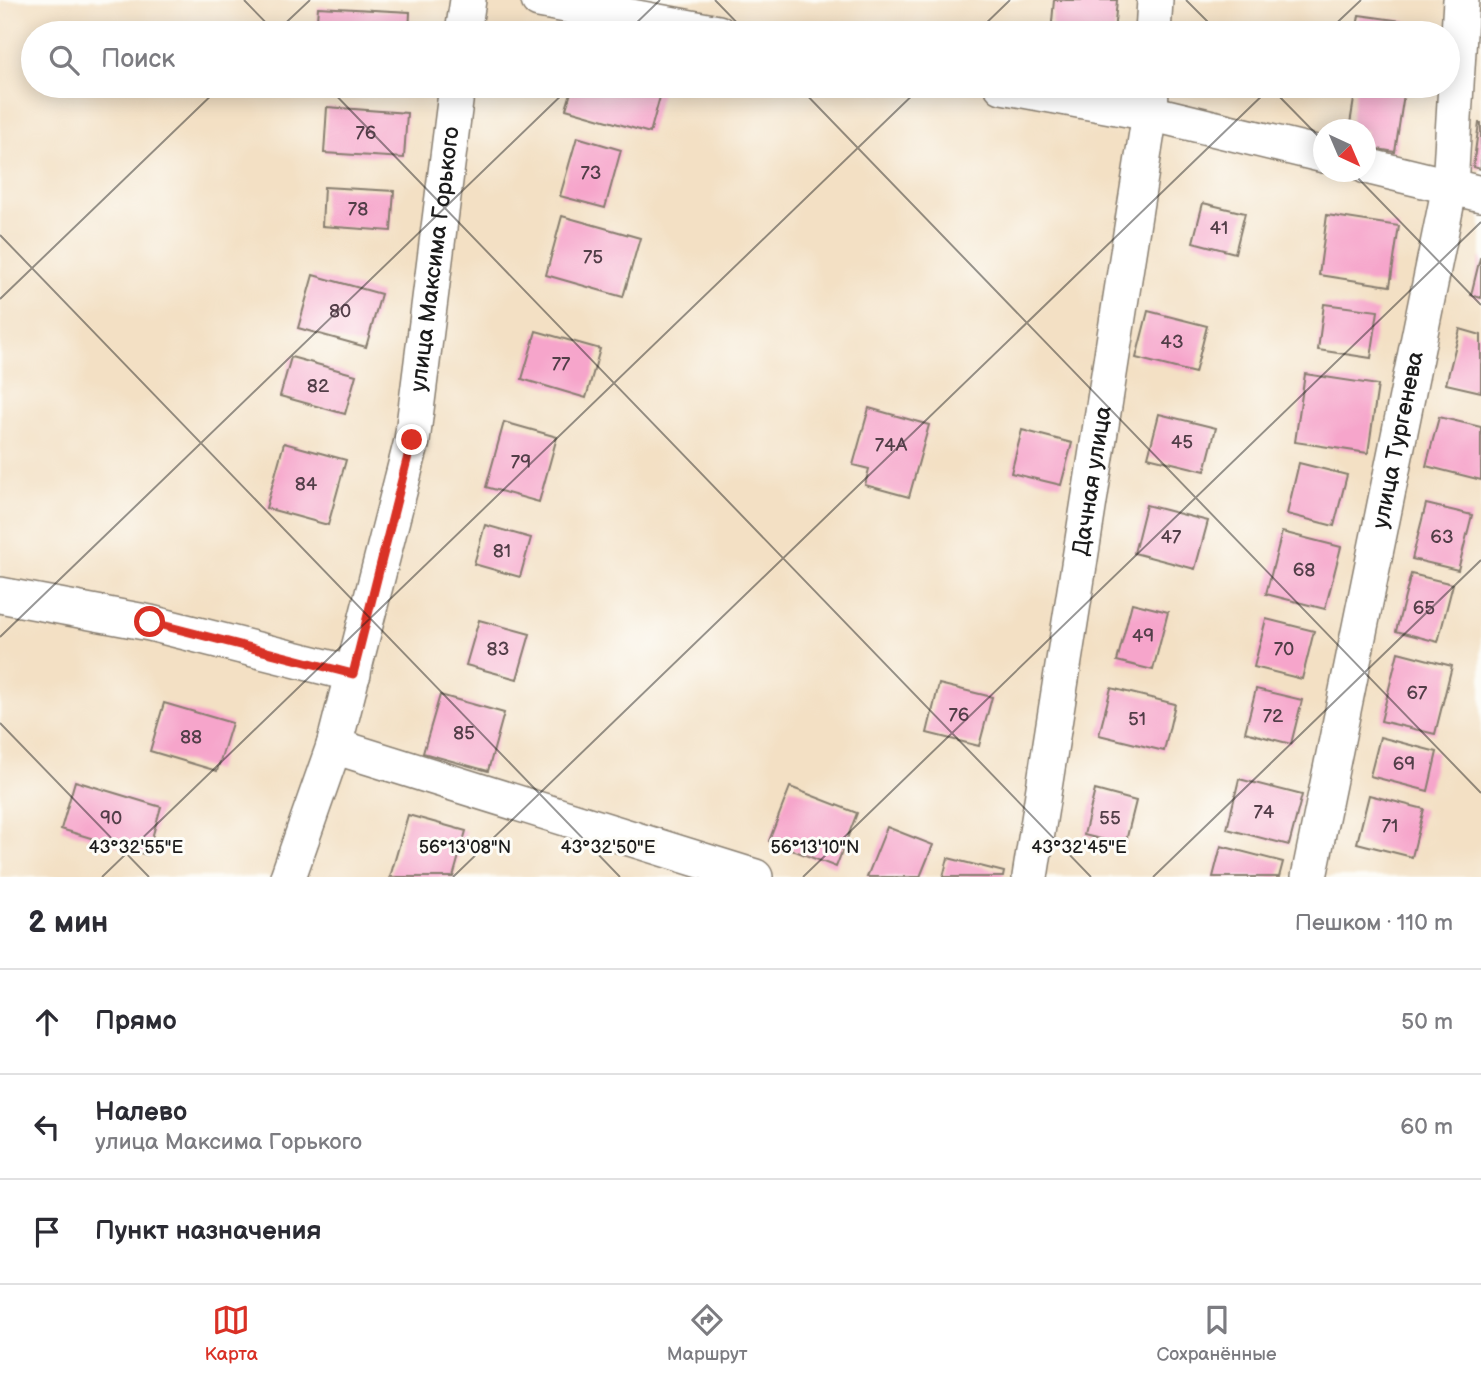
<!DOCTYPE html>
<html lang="ru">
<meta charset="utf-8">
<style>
body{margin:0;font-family:"Balsamiq Sans",sans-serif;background:#f7f7f7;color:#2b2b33}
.compass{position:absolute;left:1313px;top:119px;width:63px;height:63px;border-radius:50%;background:#fff;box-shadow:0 4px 18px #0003;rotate:136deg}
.stop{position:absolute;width:21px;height:21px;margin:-16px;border:5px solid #d93025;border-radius:50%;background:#fff}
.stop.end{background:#d93025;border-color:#fff;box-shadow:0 2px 7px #0008}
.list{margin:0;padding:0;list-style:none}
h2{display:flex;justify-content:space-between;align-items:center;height:91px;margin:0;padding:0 28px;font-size:30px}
h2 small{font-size:23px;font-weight:400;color:#7c7c81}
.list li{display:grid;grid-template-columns:46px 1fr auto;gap:21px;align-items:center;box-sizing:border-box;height:105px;padding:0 28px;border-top:2px solid #e1e1e2}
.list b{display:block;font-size:26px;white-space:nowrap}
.list p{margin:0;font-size:23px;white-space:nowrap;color:#7c7c81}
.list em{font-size:23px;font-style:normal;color:#7c7c81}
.icon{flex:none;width:38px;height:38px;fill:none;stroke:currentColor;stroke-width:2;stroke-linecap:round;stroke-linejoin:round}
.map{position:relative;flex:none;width:1481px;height:877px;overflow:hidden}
.search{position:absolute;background:#fff;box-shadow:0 4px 18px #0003;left:21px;right:21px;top:21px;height:77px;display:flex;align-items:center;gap:18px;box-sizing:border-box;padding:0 24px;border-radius:38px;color:#7c7c81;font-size:26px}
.sheet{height:406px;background:#fff}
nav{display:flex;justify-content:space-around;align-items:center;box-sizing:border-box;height:98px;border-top:2px solid #e1e1e2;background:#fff;font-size:19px;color:#7c7c81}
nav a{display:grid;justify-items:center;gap:4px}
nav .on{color:#d93025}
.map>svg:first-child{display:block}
.building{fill:#f6a5cb}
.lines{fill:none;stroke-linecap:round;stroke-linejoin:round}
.minor-casing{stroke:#887e70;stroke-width:38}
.minor{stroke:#fff;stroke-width:35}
.route{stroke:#d93025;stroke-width:9}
.ticks{fill:none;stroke:#1c1c1c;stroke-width:2;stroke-opacity:0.45}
.labels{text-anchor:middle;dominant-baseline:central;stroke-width:6;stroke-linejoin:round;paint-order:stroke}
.number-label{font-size:19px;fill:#523e48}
.street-label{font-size:23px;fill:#1c1c1c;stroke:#fdfcf7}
.ticks-label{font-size:18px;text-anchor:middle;fill:#1c1c1c;stroke:#fdfcf7;stroke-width:6;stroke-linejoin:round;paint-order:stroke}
</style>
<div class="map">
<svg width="1481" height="877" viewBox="0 0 1481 877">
<rect width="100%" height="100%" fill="#fdfcf7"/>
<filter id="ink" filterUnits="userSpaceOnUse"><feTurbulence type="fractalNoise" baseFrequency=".0143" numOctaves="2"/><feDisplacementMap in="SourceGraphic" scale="14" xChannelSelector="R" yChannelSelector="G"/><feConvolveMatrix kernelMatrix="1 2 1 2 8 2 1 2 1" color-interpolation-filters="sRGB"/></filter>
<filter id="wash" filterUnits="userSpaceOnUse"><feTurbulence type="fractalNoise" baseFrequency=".00686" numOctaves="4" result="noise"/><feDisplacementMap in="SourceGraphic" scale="28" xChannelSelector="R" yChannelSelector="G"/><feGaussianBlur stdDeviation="1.57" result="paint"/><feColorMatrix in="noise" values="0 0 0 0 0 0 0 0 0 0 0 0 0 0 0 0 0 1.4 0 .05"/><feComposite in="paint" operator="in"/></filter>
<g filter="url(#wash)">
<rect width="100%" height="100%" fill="#f3e0c4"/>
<g id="blocks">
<path class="building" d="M1054,0H1117L1114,33H1051Z
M318,7L410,12L409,33H316Z
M1359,15L1410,22L1409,33H1356Z
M327,86H397L396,93L327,89Z
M573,86H663L650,133L566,109Z
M1356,87L1404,94L1395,152L1366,147V130H1349Z
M327,107L407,113L404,158L324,153Z
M1479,123H1481V169L1473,167Z
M577,137L621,150L605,208L560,196Z
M324,187L394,191L391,231L322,226Z
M1203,203L1245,213L1235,253L1193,242Z
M1327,215L1399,226L1390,286L1319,275Z
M562,216L640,238L623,297L546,275Z
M1480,258H1481V298L1471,295Z
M313,275L381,294L366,347L298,328Z
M1324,304L1378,311L1371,358L1318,350Z
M1148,311L1207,326L1195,373L1136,358Z
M1460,329L1481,335V392L1446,384Z
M536,331L600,349L586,398L522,379Z
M291,357L356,375L345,414L280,396Z
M1305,374L1378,385L1368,453L1295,442Z
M869,408L929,425L909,497L865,485L869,469L853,465Z
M1159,414L1216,428L1205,471L1148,457Z
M1439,417L1481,427V480L1426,466Z
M504,422L557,437L539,502L486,487Z
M1022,430L1072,443L1061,485L1011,473Z
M284,443L346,460L328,525L266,508Z
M1299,463L1347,475L1334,526L1287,514Z
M1426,504L1472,515L1458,570L1412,559Z
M1146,505L1208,521L1195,569L1134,553Z
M485,525L531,538L520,577L474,564Z
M1282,532L1341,547L1325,609L1266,594Z
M1411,574L1453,584L1438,642L1396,631Z
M1132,603L1168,612L1153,670L1117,661Z
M1266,619L1314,631L1302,679L1254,667Z
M479,620L530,634L517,679L466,665Z
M1398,652L1452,666L1435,734L1381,721Z
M939,684L992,697L979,746L927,733Z
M1111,688L1175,704L1164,751L1099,735Z
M1256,689L1302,700L1291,744L1245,732Z
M440,695L504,713L488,771L423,753Z
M164,703L232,723L217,771L150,751Z
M1380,737L1437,752L1428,791L1370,776Z
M1239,779L1302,795L1289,845L1227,829Z
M75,781L161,807L147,855L61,829Z
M790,787L857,813L836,867L769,841Z
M1095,790L1136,801L1125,845L1084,835Z
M1369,795L1424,809L1412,857L1357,843Z
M408,815L466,831L453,877H390Z
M887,827L933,845L920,877H867Z
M1221,846L1283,862L1279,877H1213Z
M948,858L1004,872L1003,877H943Z"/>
</g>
</g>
<g filter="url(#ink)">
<use href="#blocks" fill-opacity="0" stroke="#887e70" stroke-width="2"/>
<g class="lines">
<defs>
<g id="minor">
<path d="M539,0L718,33"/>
<path d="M463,33L468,0"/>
<path d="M1153,33L1155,0"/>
<path d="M1002,86L1150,113L1324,155"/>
<path d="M1366,166L1481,194"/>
<path d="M0,595L150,623L353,674"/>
<path d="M334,746L755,877"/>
<path id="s1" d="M288,877L334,746L412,441L457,86"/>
<path id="s2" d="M1030,877L1150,113L1151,86"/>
<path id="s3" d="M1309,877L1450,186L1461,0"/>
</g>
</defs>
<use href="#minor" class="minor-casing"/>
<use href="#minor" class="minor"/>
</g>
</g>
<g class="lines" filter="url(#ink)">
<path class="route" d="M150,622L353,674L412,440"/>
</g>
<path class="ticks" d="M244,0L276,33M715,0L747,33M1186,0L1219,33M275,33L310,0M626,33L660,0M976,33L1010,0M1326,33L1361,0M327,86L1091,877M798,86L1481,793M1269,86L1324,142M1352,172L1481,305M0,235L620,877M0,299L221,86M0,637L571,86M0,723L149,877M102,877L922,86M453,877L1272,86M803,877L1481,222M1153,877L1481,560"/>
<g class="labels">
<g class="number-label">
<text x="366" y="133">76</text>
<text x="591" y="173">73</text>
<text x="358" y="209">78</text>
<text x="1219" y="228">41</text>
<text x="593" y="257">75</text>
<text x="340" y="311">80</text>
<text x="1172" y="342">43</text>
<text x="561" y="364">77</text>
<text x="318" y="386">82</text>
<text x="1182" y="442">45</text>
<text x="891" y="445">74А</text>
<text x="521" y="462">79</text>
<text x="306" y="484">84</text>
<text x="1171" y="537">47</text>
<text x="1442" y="537">63</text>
<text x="502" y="551">81</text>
<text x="1304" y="570">68</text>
<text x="1424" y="608">65</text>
<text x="1143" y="636">49</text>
<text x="498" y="649">83</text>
<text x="1284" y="649">70</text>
<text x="1417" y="693">67</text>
<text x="959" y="715">76</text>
<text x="1273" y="716">72</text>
<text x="1137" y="719">51</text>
<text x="464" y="733">85</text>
<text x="191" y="737">88</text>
<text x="1404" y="764">69</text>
<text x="1264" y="812">74</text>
<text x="111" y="818">90</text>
<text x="1110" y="818">55</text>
<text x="1390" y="826">71</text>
</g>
<g class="street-label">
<text stroke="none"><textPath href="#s1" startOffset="637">улица Максима Горького</textPath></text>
<text stroke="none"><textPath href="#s3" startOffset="446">улица Тургенева</textPath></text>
<text stroke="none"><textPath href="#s2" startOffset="401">Дачная улица</textPath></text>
</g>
</g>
<g class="ticks-label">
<text x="136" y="853">43°32'55"E</text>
<text x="608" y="853">43°32'50"E</text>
<text x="1079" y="853">43°32'45"E</text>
<text x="465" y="853">56°13'08"N</text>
<text x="815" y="853">56°13'10"N</text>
</g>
</svg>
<svg class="compass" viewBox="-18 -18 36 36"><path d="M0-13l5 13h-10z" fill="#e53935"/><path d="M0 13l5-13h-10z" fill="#7c7c81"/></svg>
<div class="stop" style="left:150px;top:622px"></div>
<div class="stop end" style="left:412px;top:440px"></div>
<div class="search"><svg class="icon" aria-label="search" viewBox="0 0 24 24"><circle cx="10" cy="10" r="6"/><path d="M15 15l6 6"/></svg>Поиск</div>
</div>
<section class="sheet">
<h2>2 мин<small>Пешком · 110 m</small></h2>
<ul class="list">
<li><svg class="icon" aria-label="ahead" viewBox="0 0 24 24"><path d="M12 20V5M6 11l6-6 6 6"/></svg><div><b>Прямо</b></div><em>50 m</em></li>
<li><svg class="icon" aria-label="left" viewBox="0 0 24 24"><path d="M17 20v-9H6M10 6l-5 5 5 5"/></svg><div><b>Налево</b><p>улица Максима Горького</p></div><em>60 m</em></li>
<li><svg class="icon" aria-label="arrive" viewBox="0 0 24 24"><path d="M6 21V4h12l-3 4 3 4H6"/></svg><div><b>Пункт назначения</b></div></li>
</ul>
</section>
<nav>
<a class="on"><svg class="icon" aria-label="map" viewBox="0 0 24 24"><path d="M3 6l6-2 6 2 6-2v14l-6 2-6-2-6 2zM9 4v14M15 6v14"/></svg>Карта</a>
<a><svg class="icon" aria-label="directions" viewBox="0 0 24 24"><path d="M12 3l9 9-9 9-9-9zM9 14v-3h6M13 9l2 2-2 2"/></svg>Маршрут</a>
<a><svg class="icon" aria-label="saved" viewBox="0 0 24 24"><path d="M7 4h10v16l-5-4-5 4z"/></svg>Сохранённые</a>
</nav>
